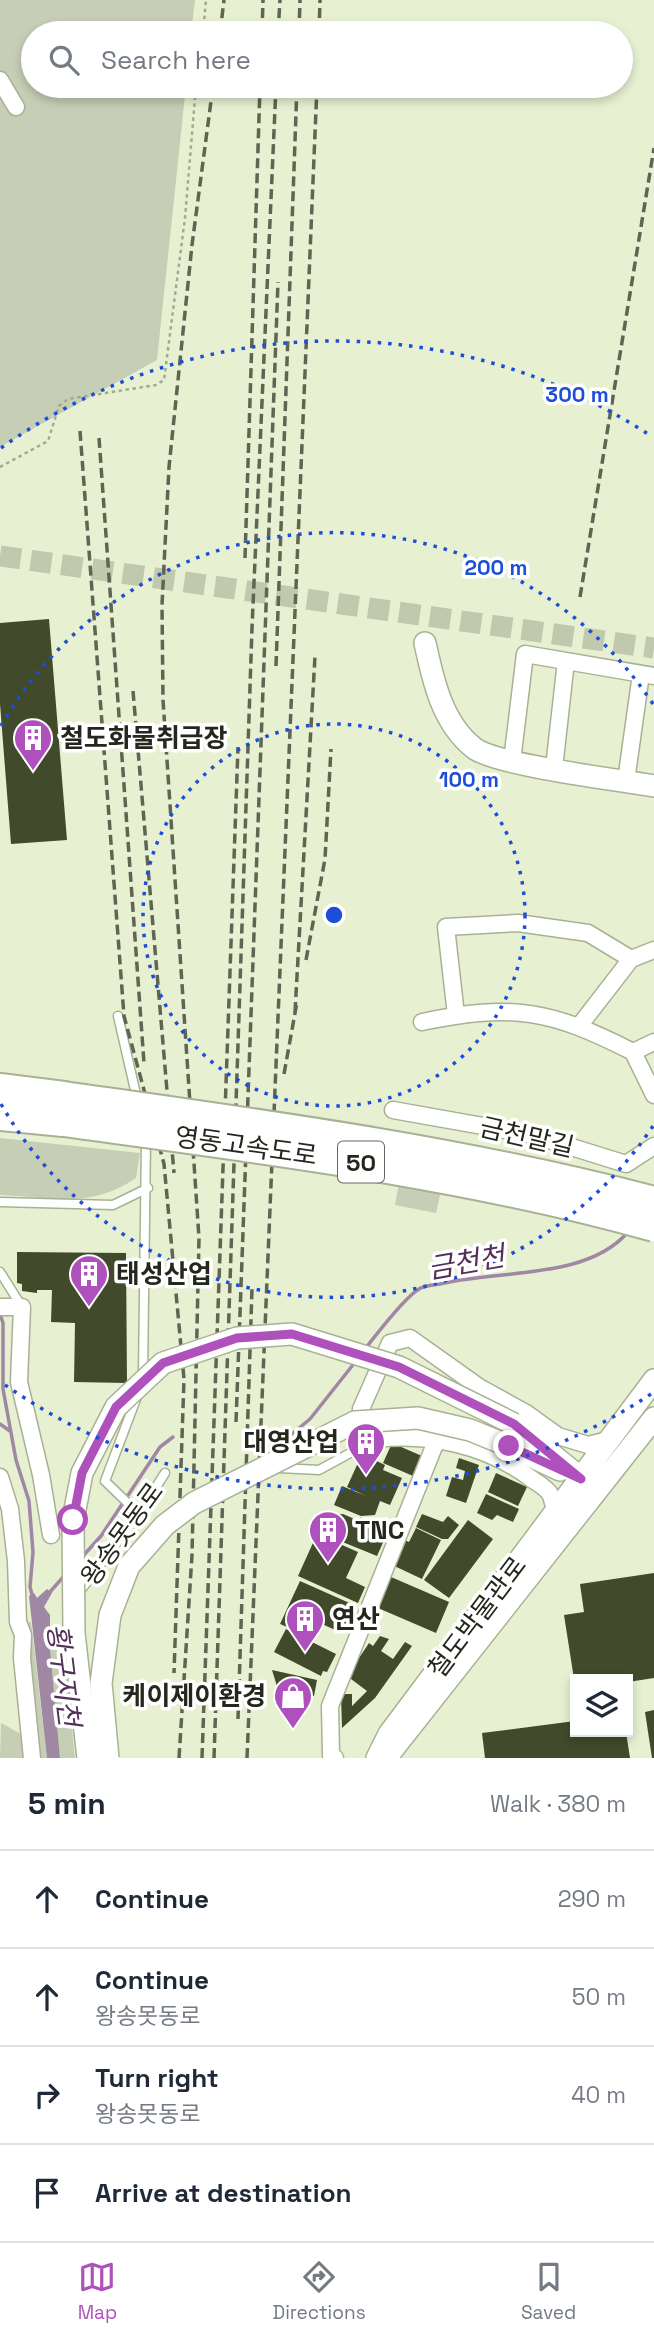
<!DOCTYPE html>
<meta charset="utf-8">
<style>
body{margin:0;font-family:"Space Grotesk","Noto Sans KR",sans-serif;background:#f2f2f3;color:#1f2937}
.controls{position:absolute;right:21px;bottom:21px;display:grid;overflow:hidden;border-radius:0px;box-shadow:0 4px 10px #0003}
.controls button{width:63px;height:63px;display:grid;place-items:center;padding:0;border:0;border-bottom:2px solid #e0e1e3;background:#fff;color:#1f2937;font:35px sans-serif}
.stop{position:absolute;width:21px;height:21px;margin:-16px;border:5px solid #ae51bc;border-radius:50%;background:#fff}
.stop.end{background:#ae51bc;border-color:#fff;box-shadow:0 2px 7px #0008}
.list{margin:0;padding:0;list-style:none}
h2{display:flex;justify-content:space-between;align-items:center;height:91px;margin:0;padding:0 28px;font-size:30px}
h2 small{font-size:23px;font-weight:400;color:#747a83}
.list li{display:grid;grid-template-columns:46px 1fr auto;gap:21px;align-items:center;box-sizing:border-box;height:98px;padding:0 28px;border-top:2px solid #e0e1e3}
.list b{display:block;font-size:26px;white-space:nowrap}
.list p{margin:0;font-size:23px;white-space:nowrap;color:#747a83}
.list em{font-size:23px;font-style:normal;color:#747a83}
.icon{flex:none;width:38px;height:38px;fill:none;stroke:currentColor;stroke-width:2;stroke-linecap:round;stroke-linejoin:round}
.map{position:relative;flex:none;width:654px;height:1758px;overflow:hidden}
.search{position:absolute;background:#fff;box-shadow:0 4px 10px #0003;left:21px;right:21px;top:21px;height:77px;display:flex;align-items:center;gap:18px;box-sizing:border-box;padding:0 24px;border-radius:38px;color:#747a83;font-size:26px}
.sheet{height:483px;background:#fff}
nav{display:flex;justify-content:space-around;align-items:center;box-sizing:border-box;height:98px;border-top:2px solid #e0e1e3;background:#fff;font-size:19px;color:#747a83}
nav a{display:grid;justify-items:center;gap:4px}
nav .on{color:#ae51bc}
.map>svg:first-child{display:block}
.green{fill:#c6ceb5}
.water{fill:#a087a4}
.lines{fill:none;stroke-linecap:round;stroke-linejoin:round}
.stream{stroke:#a087a4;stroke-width:3.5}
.building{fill:#414a2b}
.secondary-tunnel{stroke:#c0c9ae;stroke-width:21;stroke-dasharray:21 10;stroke-linecap:butt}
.lane-casing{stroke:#a8b194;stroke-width:11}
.street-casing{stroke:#a8b194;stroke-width:19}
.secondary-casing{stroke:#a8b194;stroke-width:24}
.highway-casing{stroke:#a8b194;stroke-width:32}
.path{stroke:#a2a991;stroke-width:2.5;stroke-dasharray:3.5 3.5;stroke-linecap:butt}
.lane{stroke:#fff;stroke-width:8}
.street{stroke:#fff;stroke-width:16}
.secondary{stroke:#fff;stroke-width:21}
.highway{stroke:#fff;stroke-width:28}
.rail{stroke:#5f6453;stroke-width:3.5;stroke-dasharray:10 5;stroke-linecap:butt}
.secondary-bridge-casing{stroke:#a8b194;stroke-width:24;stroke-linecap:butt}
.highway-bridge-casing{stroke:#a8b194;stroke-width:32;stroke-linecap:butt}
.secondary-bridge{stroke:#fff;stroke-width:21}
.highway-bridge{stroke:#fff;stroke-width:28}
.route{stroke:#ae51bc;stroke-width:9}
.ring{fill:none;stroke:#1d4ed8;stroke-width:3.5;stroke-dasharray:3.5 7}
.labels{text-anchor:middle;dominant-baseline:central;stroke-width:7;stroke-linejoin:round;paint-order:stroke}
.shield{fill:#fff;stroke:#666860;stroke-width:2}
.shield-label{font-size:24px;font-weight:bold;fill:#24271c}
.poi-label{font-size:26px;font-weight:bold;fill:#24271c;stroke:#fff;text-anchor:start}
.street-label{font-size:26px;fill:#24271c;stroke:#fff}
.water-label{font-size:28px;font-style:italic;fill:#533059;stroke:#fff}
.centre{fill:#1d4ed8;stroke:#fff;stroke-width:3.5}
.ring-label{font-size:21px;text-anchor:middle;font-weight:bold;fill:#1d4ed8;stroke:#fff;stroke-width:7;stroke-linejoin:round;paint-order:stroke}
</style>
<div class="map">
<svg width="654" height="1758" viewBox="0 0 654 1758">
<rect width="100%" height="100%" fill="#e7f1d2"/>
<path class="green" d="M0,0H195L191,33H33V86H186L157,360L0,447Z
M0,1138L140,1153L136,1178C91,1209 52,1197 0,1195Z
M399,1183L441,1191L436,1213L395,1205Z
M18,1622H31L47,1758H32Z
M64,1647L75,1758H60L50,1648Z
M1,1723L23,1735L28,1758H0Z"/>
<path class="water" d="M47,1589L52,1593L44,1607L50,1615V1648L60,1758H47L29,1596L34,1593L37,1598Z"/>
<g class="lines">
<path class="stream" d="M0,1314L3,1323V1389L16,1460L29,1501L33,1552L30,1587L33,1598
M365,1349C376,1335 404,1298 419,1289C425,1285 437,1285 445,1283C500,1270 587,1279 627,1233
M0,1424L10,1431
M287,1438L310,1419L356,1361
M82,1557L101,1536L160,1447L173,1437
M49,1593L65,1575"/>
</g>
<path class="building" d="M49,619L67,840L11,844L0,704V623Z
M17,1252L126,1253L127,1383L74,1382L75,1323L51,1322L52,1290H37V1293L22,1291V1284L17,1283Z
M392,1443L422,1456L413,1476L383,1463Z
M362,1454L385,1465L383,1470L402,1478L390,1505L380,1501L375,1515L361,1516L334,1505L342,1486L366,1496L347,1487Z
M459,1458L479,1465L466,1503L446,1496L452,1477L463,1480L465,1471L456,1468Z
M496,1473L527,1487L518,1506L488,1492Z
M486,1494L519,1509L513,1522L497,1515L492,1520L477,1513Z
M343,1514L359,1521L360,1517L389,1529L377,1556L323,1534L332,1515Z
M422,1514L443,1522L448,1516L459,1525L448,1539H442L416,1527Z
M468,1520L493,1539L449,1598L424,1580Z
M416,1528L441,1540L422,1579L388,1563L400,1538L409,1542Z
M317,1534L358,1552L346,1578L365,1587L358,1603L298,1576Z
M654,1573V1678L628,1682V1679H574L564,1615L584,1612L580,1584Z
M391,1577L449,1602L436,1633L378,1608Z
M300,1581L354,1605L342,1633L322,1624L315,1639L280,1624Z
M286,1629L336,1654L327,1672L323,1671L321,1676L274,1652Z
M380,1636L389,1639L381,1651L393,1659L405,1642L412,1646L375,1698L342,1728L341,1694H352V1706L367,1691L347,1676L369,1643L373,1646Z
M272,1670L317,1680L314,1696L302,1693V1697L280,1696Z
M654,1710V1758H652L645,1712Z
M575,1721V1732H626L630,1758H485L482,1733Z"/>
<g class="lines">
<path class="secondary-tunnel" d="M0,556L654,648"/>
<defs>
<path id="lane" d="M118,1016L138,1103
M0,1202L113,1205L148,1188
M0,1272L22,1307
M143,1374L146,1139
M138,1394L105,1481L139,1514
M279,1468L319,1470L376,1439
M77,1595L139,1514L165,1473"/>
<path id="street" d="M0,80L16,107
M512,761L525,654L654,676
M554,768L566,661
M626,781L641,674
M456,1015L446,927L518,923L588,933L631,959
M422,1022C513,1003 551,1010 633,1052L654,1042
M580,1025L631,959L654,950
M633,1052L654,1095
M393,1110L533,1135L626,1164L654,1146
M0,1307H22L19,1382L41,1475L51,1535
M0,1477L10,1509L16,1561L18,1622L23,1635L22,1658L32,1758
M556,1514C554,1508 553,1500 550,1494C546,1487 535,1482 529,1477C485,1445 429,1433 376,1439L361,1426V1409L390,1343L410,1338L479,1387L526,1413L558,1436L588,1445L608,1440
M335,1758L331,1755L330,1706L437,1439"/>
<path id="secondary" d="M425,643C433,680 442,723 474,748C495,765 621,780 654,786
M514,1424L591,1486
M509,1446L560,1470
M377,1758L389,1734L654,1380
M386,1758L654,1418"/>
<path id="highway" d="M0,1088L64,1096
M0,1116L63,1122"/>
</defs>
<use href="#lane" class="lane-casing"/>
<use href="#street" class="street-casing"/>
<use href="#secondary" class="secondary-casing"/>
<use href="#highway" class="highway-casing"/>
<path class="path" d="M203,33L206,0
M0,467L48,441L59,406L68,399L156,385L164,380L185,218L196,86"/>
<use href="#lane" class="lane"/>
<use href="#street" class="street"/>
<use href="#secondary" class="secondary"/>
<use href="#highway" class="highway"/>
<path class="rail" d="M220,33L224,0
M262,33L263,0
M278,33L280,0
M299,33L300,0
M319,33L320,0
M80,431L124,1016L164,1164L184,1379L174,1673
M99,438L144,1063
M245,558L260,86
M580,597L654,148
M276,666L297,86
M133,691L174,1173
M306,960L325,859L331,749
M295,1012L315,656
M284,1074L297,1002
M236,1422L278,282
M238,1719L252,1289
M179,1758L192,1555L199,1238L163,700L162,605L169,467L192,245L213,86
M202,1758L238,747
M214,1758L252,628L276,86
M247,1758L317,86"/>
<defs>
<path id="secondary-bridge" d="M88,1758L74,1633L73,1520L82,1473L116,1407L163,1363L237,1338L292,1334L399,1367L514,1424
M108,1758L101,1683L110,1615L129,1566L165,1525L194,1503L355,1422L418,1418L470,1430L509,1446"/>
<path id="highway-bridge" d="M64,1096C262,1124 460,1150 654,1201
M63,1122C262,1149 460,1173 654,1227"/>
</defs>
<use href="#secondary-bridge" class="secondary-bridge-casing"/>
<use href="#highway-bridge" class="highway-bridge-casing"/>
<use href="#secondary-bridge" class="secondary-bridge"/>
<use href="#highway-bridge" class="highway-bridge"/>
</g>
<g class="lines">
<path class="route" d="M73,1520L82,1473L116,1407L163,1363L237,1338L292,1334L399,1367L514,1424L581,1479L509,1446"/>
</g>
<g class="ring">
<circle cx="334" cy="915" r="191"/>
<path d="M653 1126A383 383 0 0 1 1 1104M1 726A383 383 0 0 1 653 704"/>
<path d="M651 1394A574 574 0 0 1 1 1382M1 448A574 574 0 0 1 651 436"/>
</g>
<defs>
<symbol id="building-pin" viewBox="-11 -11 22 30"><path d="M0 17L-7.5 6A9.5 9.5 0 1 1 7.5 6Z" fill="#ae51bc" stroke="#fff"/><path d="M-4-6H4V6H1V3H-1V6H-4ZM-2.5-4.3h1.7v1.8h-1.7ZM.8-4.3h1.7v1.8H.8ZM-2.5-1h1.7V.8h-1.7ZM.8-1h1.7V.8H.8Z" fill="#fff"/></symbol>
<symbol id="shop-pin" viewBox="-11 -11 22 30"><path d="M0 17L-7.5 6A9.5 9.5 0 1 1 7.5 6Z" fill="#ae51bc" stroke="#fff"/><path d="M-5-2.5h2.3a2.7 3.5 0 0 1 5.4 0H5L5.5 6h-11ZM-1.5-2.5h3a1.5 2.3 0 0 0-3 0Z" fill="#fff"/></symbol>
</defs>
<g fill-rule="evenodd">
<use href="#building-pin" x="11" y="716" width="44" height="60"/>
<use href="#building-pin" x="67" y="1252" width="44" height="60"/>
<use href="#building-pin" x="344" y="1420" width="44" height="60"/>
<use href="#building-pin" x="306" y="1508" width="44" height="60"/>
<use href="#building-pin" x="283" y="1597" width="44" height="60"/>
<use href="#shop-pin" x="271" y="1674" width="44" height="60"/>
</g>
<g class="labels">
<rect class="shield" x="338" y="1141.5" width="46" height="41" rx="5"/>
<g class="shield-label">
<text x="361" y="1162">50</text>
</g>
<g class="poi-label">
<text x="60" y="738">철도화물취급장</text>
<text x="116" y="1274">태성산업</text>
<text x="339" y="1442" text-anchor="end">대영산업</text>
<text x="355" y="1530">TNC</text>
<text x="332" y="1619">연산</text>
<text x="266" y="1696" text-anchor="end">케이제이환경</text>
</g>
<g class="street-label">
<text transform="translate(527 1137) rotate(13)">금천말길</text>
<text transform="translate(246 1146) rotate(8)">영동고속도로</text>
<text transform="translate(122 1534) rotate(-54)">왕송못동로</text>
<text transform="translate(477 1617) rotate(-53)">철도박물관로</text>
</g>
<g class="water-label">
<text transform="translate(466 1262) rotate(-10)">금천천</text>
<text transform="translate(64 1675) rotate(83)">황구지천</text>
</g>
</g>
<circle cx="334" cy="915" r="10" class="centre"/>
<g class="ring-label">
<text x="577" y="402">300 m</text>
<text x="496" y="575">200 m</text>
<text x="469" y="787">100 m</text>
</g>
</svg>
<div class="controls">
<button><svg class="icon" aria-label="layers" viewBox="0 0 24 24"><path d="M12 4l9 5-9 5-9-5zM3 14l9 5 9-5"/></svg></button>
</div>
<div class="stop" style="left:73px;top:1520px"></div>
<div class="stop end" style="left:509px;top:1446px"></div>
<div class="search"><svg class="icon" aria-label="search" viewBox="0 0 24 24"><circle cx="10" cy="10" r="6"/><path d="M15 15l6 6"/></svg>Search here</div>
</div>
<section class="sheet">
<h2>5 min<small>Walk · 380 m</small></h2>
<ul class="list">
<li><svg class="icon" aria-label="ahead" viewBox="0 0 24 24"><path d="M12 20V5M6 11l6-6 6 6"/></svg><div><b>Continue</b></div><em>290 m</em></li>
<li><svg class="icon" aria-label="ahead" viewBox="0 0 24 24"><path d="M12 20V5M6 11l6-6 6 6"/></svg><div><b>Continue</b><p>왕송못동로</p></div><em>50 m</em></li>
<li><svg class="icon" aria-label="right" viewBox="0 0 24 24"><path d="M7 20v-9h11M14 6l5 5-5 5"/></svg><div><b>Turn right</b><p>왕송못동로</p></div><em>40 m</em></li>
<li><svg class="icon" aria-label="arrive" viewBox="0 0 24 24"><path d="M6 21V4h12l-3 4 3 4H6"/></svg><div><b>Arrive at destination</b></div></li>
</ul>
</section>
<nav>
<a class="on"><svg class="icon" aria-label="map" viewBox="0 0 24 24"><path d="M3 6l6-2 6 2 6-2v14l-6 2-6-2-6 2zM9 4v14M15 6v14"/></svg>Map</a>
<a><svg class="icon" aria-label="directions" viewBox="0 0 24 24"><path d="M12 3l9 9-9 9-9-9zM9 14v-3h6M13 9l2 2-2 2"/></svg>Directions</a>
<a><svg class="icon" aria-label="saved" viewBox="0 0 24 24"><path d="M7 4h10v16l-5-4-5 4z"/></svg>Saved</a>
</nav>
